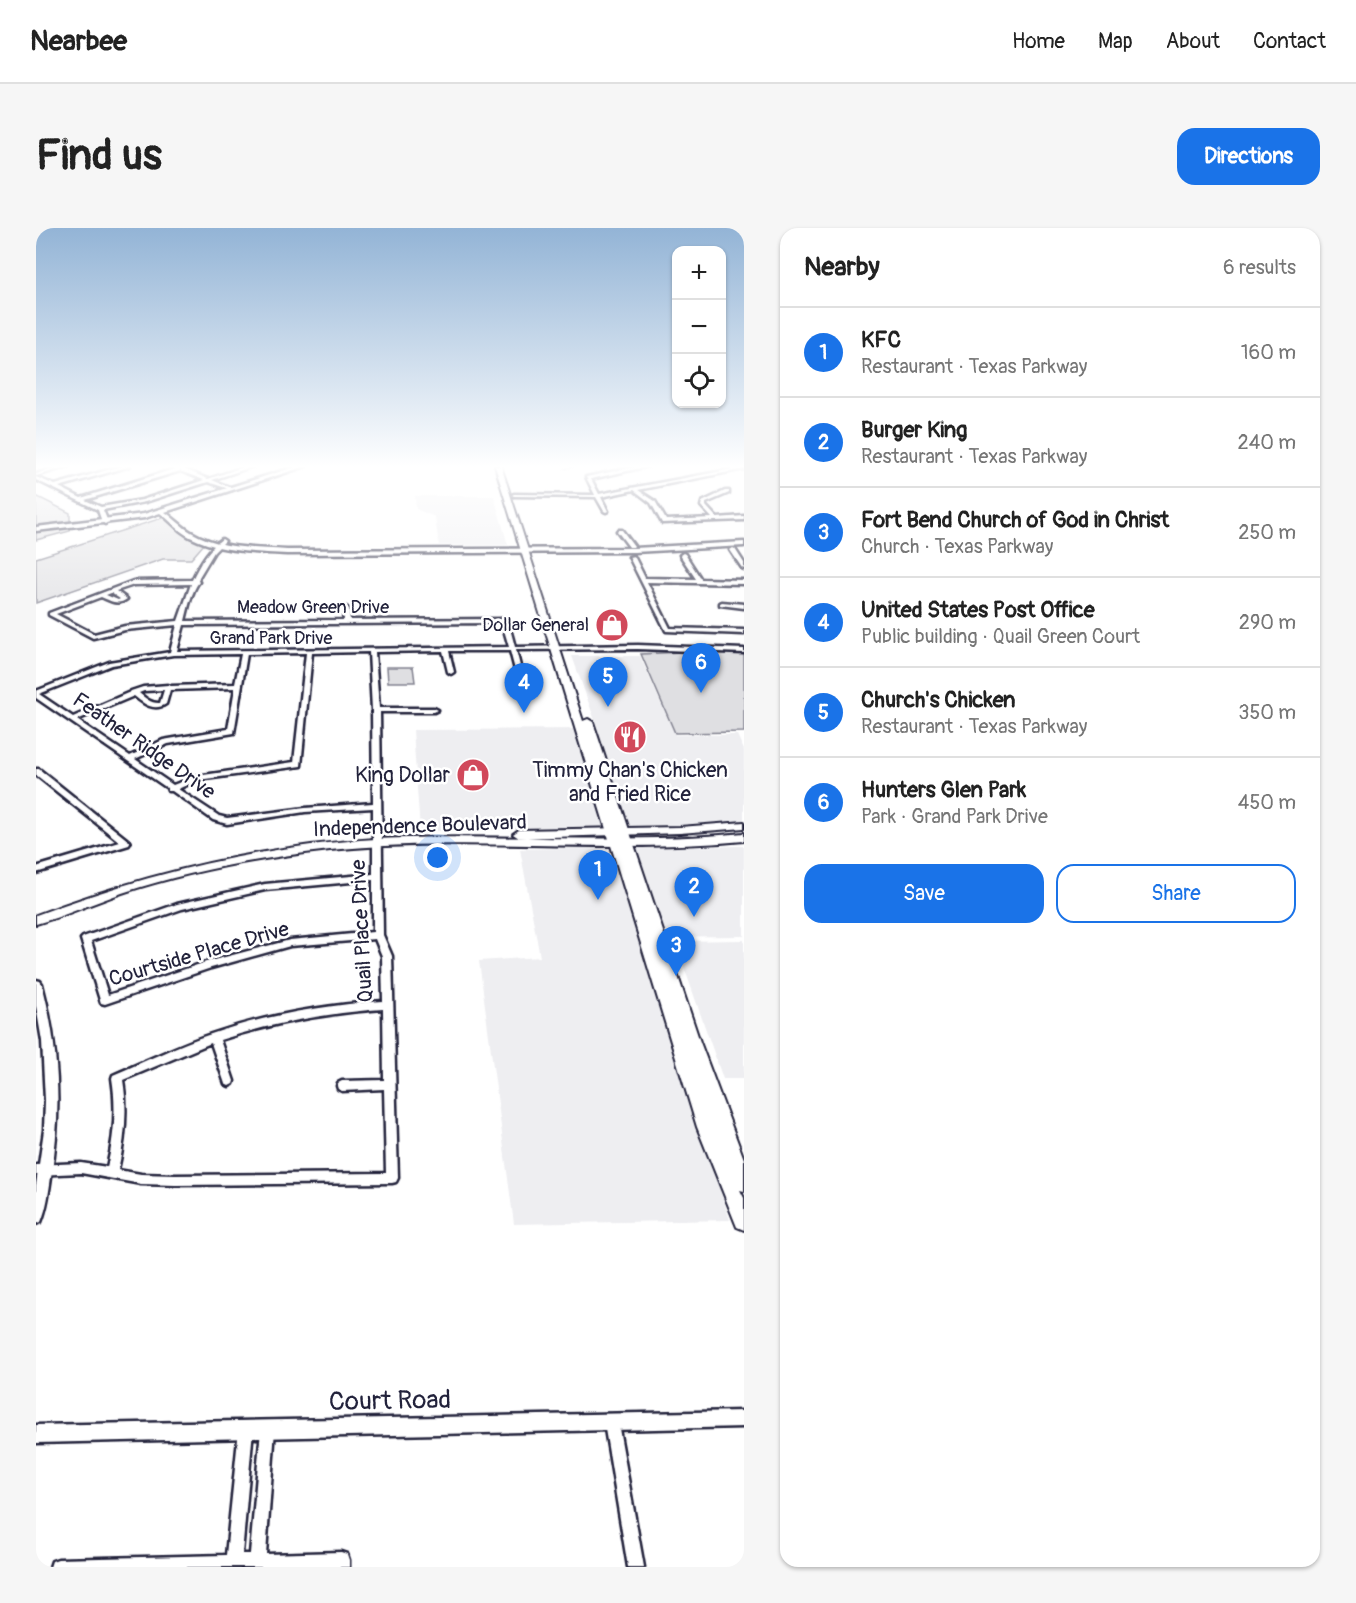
<!DOCTYPE html>
<meta charset="utf-8">
<style>
body{margin:0;font-family:Pangolin,sans-serif;background:#f6f6f6;color:#222}
.controls{position:absolute;right:18px;top:18px;display:grid;overflow:hidden;border-radius:12px;box-shadow:0 2px 4px #0004}
.controls button{width:54px;height:54px;display:grid;place-items:center;padding:0;border:0;border-bottom:2px solid #e0e0e0;background:#fff;color:#222;font:30px sans-serif}
.you{position:absolute;left:402px;top:630px;width:21px;height:21px;margin:-15px;border:4px solid #fff;border-radius:50%;background:#1a73e8;box-shadow:0 0 0 9px #1a73e833}
.badge{display:grid;place-items:center;width:39px;height:39px;border-radius:50%;background:#1a73e8;color:#fff;font-size:20px;font-weight:700}
.pin{position:absolute;translate:-50% -50px;filter:drop-shadow(0 2px 3px #0008)}
.pin::after{content:'';position:absolute;top:32px;width:21px;height:18px;background:inherit;clip-path:polygon(0 0,100% 0,50% 100%)}
.list{margin:0;padding:0;list-style:none}
h2{display:flex;justify-content:space-between;align-items:center;height:78px;margin:0;padding:0 24px;font-size:26px}
h2 small{font-size:20px;font-weight:400;color:#767676}
.list li{display:grid;grid-template-columns:39px 1fr auto;gap:18px;align-items:center;box-sizing:border-box;height:90px;padding:0 24px;border-top:2px solid #e0e0e0}
.list b{display:block;font-size:22px;white-space:nowrap}
.list p{margin:0;font-size:20px;white-space:nowrap;color:#767676}
.list em{font-size:20px;font-style:normal;color:#767676}
.actions{display:flex;gap:12px;padding:18px 24px}
.actions a{flex:1;padding:14px 0;border:2px solid #1a73e8;border-radius:18px;text-align:center;font-size:21px;color:#1a73e8}
.actions .main{background:#1a73e8;color:#fff}
.icon{flex:none;width:33px;height:33px;fill:none;stroke:currentColor;stroke-width:2;stroke-linecap:round;stroke-linejoin:round}
.map{position:relative;flex:none;width:708px;height:1339px;overflow:hidden;border-radius:18px}
header{display:flex;align-items:center;gap:36px;box-sizing:border-box;height:84px;padding:0 30px;background:#fff;border-bottom:2px solid #e0e0e0}
header strong{font-size:28px}
nav{display:flex;gap:33px;margin-inline-start:auto;font-size:21px}
.intro{display:flex;align-items:center;justify-content:space-between;box-sizing:border-box;height:144px;padding:0 36px}
h1{margin:0;font-size:42px}
.button{padding:15px 27px;border-radius:18px;background:#1a73e8;color:#fff;font-size:21px;font-weight:700}
main{display:flex;gap:36px;padding:0 36px}
aside{flex:1;background:#fff;border-radius:18px;box-shadow:0 2px 4px #0004}
.map>svg:first-child{display:block}
.built{fill:#eeeef1}
.green{fill:#dfdfe2;stroke:#80808e;stroke-width:1.5}
.lines{fill:none;stroke-linecap:round;stroke-linejoin:round}
.stream{stroke:#7a7a88;stroke-width:1.5}
.minor-casing{stroke:#22223b;stroke-width:5}
.tertiary-casing{stroke:#22223b;stroke-width:5}
.secondary-casing{stroke:#22223b;stroke-width:4}
.primary-casing{stroke:#22223b;stroke-width:4}
.minor{fill:#fff;fill-rule:evenodd}
.tertiary{fill:#fff;fill-rule:evenodd}
.secondary{fill:#fff;fill-rule:evenodd}
.primary{fill:#fff;fill-rule:evenodd}
.labels{text-anchor:middle;dominant-baseline:central;stroke-width:5;stroke-linejoin:round;paint-order:stroke}
.far-street-label{font-size:18px;fill:#22223b;stroke:#fff}
.far-poi-label{font-size:18px;fill:#22223b;stroke:#fff;text-anchor:end}
.street-label{font-size:21px;fill:#22223b;stroke:#fff}
.poi-label{font-size:21px;fill:#22223b;stroke:#fff}
.near-street-label{font-size:26px;fill:#22223b;stroke:#fff}
</style>
<header>
<strong>Nearbee</strong>
<nav><a>Home</a><a>Map</a><a>About</a><a>Contact</a></nav>
</header>
<div class="intro"><h1>Find us</h1><a class="button">Directions</a></div>
<main>
<div class="map">
<svg width="708" height="1339" viewBox="0 0 708 1339">
<rect width="100%" height="100%" fill="#fff"/>
<filter id="ink" filterUnits="userSpaceOnUse"><feTurbulence type="fractalNoise" baseFrequency=".0167" numOctaves="2"/><feDisplacementMap in="SourceGraphic" scale="12" xChannelSelector="R" yChannelSelector="G"/><feConvolveMatrix kernelMatrix="1 2 1 2 8 2 1 2 1" color-interpolation-filters="sRGB"/></filter>
<g filter="url(#ink)">
<path class="built" d="M379,268H458L472,317H403L399,289L380,281Z
M536,428H604L639,507H701L708,522V594L624,600L384,603L377,502L562,501Z
M708,618V708L601,709L694,992L478,996L443,733L504,729L484,621Z
M708,712V851H687L639,713Z"/>
<path class="green" d="M0,268L34,285V303L0,312Z
M129,289L143,304L169,315L155,331H127L0,375V330Z
M666,423L708,425V504L639,505L605,426Z
M351,439H377L379,454H352Z"/>
<g class="lines">
<path class="stream" d="M529,241L540,238"/>
<defs>
<path id="minor" d="M25,238H33L0,248V246Z
M86,238H94L23,259L45,270L148,238H156L148,241L172,251L210,238H218L176,252L196,260V262L172,254L109,274L67,282L72,294L69,296L66,294L62,282L0,252V249L19,257ZM144,243L168,252L106,272L65,279L49,272Z
M603,238H613L555,251L563,266L708,239V241L602,262L619,273L630,292L676,290L665,278L666,274L689,263H693V265L670,275V278L681,290L708,288V292L626,295L615,275L598,262L565,269L572,283L570,284L568,283L560,269L478,268L476,267L478,266L559,267L550,249Z
M582,302H586L598,318L597,319H593L581,303Z
M186,311L189,313L178,324L163,349L162,353L163,354C155,364 152,381 149,393L308,392L307,381L310,379L313,381L314,392L469,391L472,393L479,419L602,417L708,421V425L602,421L480,422L485,442L482,444L479,442L474,423H413L418,444L415,446L412,444L407,423L339,424L343,480H398L402,482L398,484H344L347,707L356,728L362,950L360,954L356,955L139,957L105,956L45,945L0,947V937L45,935L71,939C78,910 81,880 76,850L77,847C110,833 142,817 175,806C230,787 289,777 347,773L346,728L339,711L254,718L175,740L69,776L65,775L64,772L45,711L47,709L141,676L229,656L337,646V580L269,584L191,596L177,592L136,563H132L131,560L0,470V463L73,434L134,424L141,397L89,402L57,410L13,387V385L97,353L156,352C163,337 172,321 186,311ZM155,356L142,393L89,398L58,406L20,386L65,369C75,373 82,378 91,371L80,363L98,357ZM75,365L84,371L82,372L70,367ZM466,395L473,419L141,423L148,397ZM333,424L336,482L337,575L269,580L191,590L183,588L142,561L162,552L265,538L276,425ZM270,425L258,534L160,548L137,557L99,531L132,516L198,505L211,426ZM205,426L199,456L135,458L132,457L107,459L95,463L94,464L37,489L3,466L76,437L137,427ZM199,460L192,501L127,512L94,528L41,492L98,468C108,476 118,484 130,476L134,462ZM128,462L124,475C116,476 109,470 103,465L108,463ZM337,652V704L254,712L170,734L72,767L55,713L146,681L229,662ZM347,781L348,852L306,853L302,855L301,858L302,861L306,863L348,861L350,945L139,947L105,946L82,942C89,912 92,882 87,852L175,815L188,853L189,856L193,858L197,856L198,853L184,812C237,795 291,785 347,781Z
M697,320L699,321L708,335V341L706,340L694,322Z
M647,325L649,326L665,351L708,352V356L611,354L634,400L708,402V406L630,403L593,329L598,328L609,350L660,351L644,327Z
M686,374L708,376V380L684,377V375Z
M0,541H3L93,613L94,615L93,617L0,645V639L84,614L0,547Z
M575,1188L580,1190L582,1195L608,1339H592L568,1195L570,1190Z
M210,1194L215,1196L217,1201L206,1326H214L225,1201L227,1196L232,1194L237,1196L239,1201L230,1326L305,1324L311,1326L313,1332V1339H14L16,1333L22,1331L190,1327L203,1201L205,1196Z"/>
<path id="tertiary" d="M262,238H270L129,284C138,290 145,298 155,304C183,321 220,320 251,322L598,320L708,314V318L598,324L251,326C219,324 183,324 154,309C142,303 134,292 124,285L109,290L0,303V299L108,286Z
M0,752L4,753L6,756C23,820 26,883 15,949C13,963 11,980 5,994L0,996V957L8,902L9,872L6,813L0,778Z
M708,1183V1199L0,1215V1197Z"/>
<path id="secondary" d="M708,594V600L644,605L483,610L477,606L483,602L644,599Z
M708,605V613C571,626 432,608 294,622C224,630 153,643 86,665C57,675 29,688 0,696V687C109,646 223,618 340,611C463,605 586,617 708,605Z"/>
<path id="primary" d="M459,238H465L547,493L552,491L557,494L664,814L708,931V963L704,962L708,970V1002L701,999L661,899Z"/>
</defs>
<use href="#minor" class="minor-casing"/>
<use href="#tertiary" class="tertiary-casing"/>
<use href="#secondary" class="secondary-casing"/>
<use href="#primary" class="primary-casing"/>
<use href="#minor" class="minor"/>
<use href="#tertiary" class="tertiary"/>
<use href="#secondary" class="secondary"/>
<use href="#primary" class="primary"/>
</g>
</g>
<linearGradient id="sky" x2="0" y2="1"><stop stop-color="#93b4d6"/><stop offset="0.56" stop-color="#fff"/><stop offset="1" stop-color="#fff" stop-opacity="0"/></linearGradient>
<rect width="708" height="426" fill="url(#sky)"/>
<defs>
<symbol id="shop-disc" viewBox="-11 -11 22 22"><circle r="9.5" fill="#d1495b" stroke="#fff"/><path d="M-5-2.5h2.3a2.7 3.5 0 0 1 5.4 0H5L5.5 6h-11ZM-1.5-2.5h3a1.5 2.3 0 0 0-3 0Z" fill="#fff"/></symbol>
<symbol id="restaurant-disc" viewBox="-11 -11 22 22"><circle r="9.5" fill="#d1495b" stroke="#fff"/><path d="M-5-6h1v4h1v-4h1v4h1v-4h1v5L-1.5 .5V6h-2V.5L-5-1ZM5-6V6H3V1.5H1.5Q1.5-4 5-6Z" fill="#fff"/></symbol>
</defs>
<g fill-rule="evenodd">
<use href="#shop-disc" x="557" y="378" width="38" height="38"/>
<use href="#restaurant-disc" x="575" y="490" width="38" height="38"/>
<use href="#shop-disc" x="418" y="528" width="38" height="38"/>
</g>
<g class="labels">
<g class="far-street-label">
<text x="277" y="379">Meadow Green Drive</text>
<text x="235" y="410">Grand Park Drive</text>
</g>
<g class="far-poi-label">
<text x="553" y="397">Dollar General</text>
</g>
<g class="street-label">
<text transform="translate(108 518) rotate(35)">Feather Ridge Drive</text>
<text transform="translate(384 598) rotate(-2)">Independence Boulevard</text>
<text transform="translate(326 703) rotate(-93)">Quail Place Drive</text>
<text transform="translate(163 726) rotate(-16)">Courtside Place Drive</text>
</g>
<g class="poi-label">
<text x="594" y="542">Timmy Chan's Chicken<tspan x="594" dy="24">and Fried Rice</tspan></text>
<text x="414" y="547" text-anchor="end">King Dollar</text>
</g>
<g class="near-street-label">
<text transform="translate(354 1173) rotate(-1)">Court Road</text>
</g>
</g>
</svg>
<div class="controls">
<button>+</button>
<button>−</button>
<button><svg class="icon" aria-label="locate" viewBox="0 0 24 24"><circle cx="12" cy="12" r="6"/><path d="M12 2v4M12 18v4M2 12h4M18 12h4"/></svg></button>
</div>
<div class="you"></div>
<div class="pin badge" style="left:562px;top:672px">1</div>
<div class="pin badge" style="left:658px;top:689px">2</div>
<div class="pin badge" style="left:640px;top:748px">3</div>
<div class="pin badge" style="left:488px;top:485px">4</div>
<div class="pin badge" style="left:572px;top:479px">5</div>
<div class="pin badge" style="left:665px;top:465px">6</div>
</div>
<aside>
<h2>Nearby<small>6 results</small></h2>
<ul class="list">
<li><span class="badge">1</span><div><b>KFC</b><p>Restaurant · Texas Parkway</p></div><em>160 m</em></li>
<li><span class="badge">2</span><div><b>Burger King</b><p>Restaurant · Texas Parkway</p></div><em>240 m</em></li>
<li><span class="badge">3</span><div><b>Fort Bend Church of God in Christ</b><p>Church · Texas Parkway</p></div><em>250 m</em></li>
<li><span class="badge">4</span><div><b>United States Post Office</b><p>Public building · Quail Green Court</p></div><em>290 m</em></li>
<li><span class="badge">5</span><div><b>Church's Chicken</b><p>Restaurant · Texas Parkway</p></div><em>350 m</em></li>
<li><span class="badge">6</span><div><b>Hunters Glen Park</b><p>Park · Grand Park Drive</p></div><em>450 m</em></li>
</ul>
<div class="actions"><a class="main">Save</a><a>Share</a></div>
</aside>
</main>
